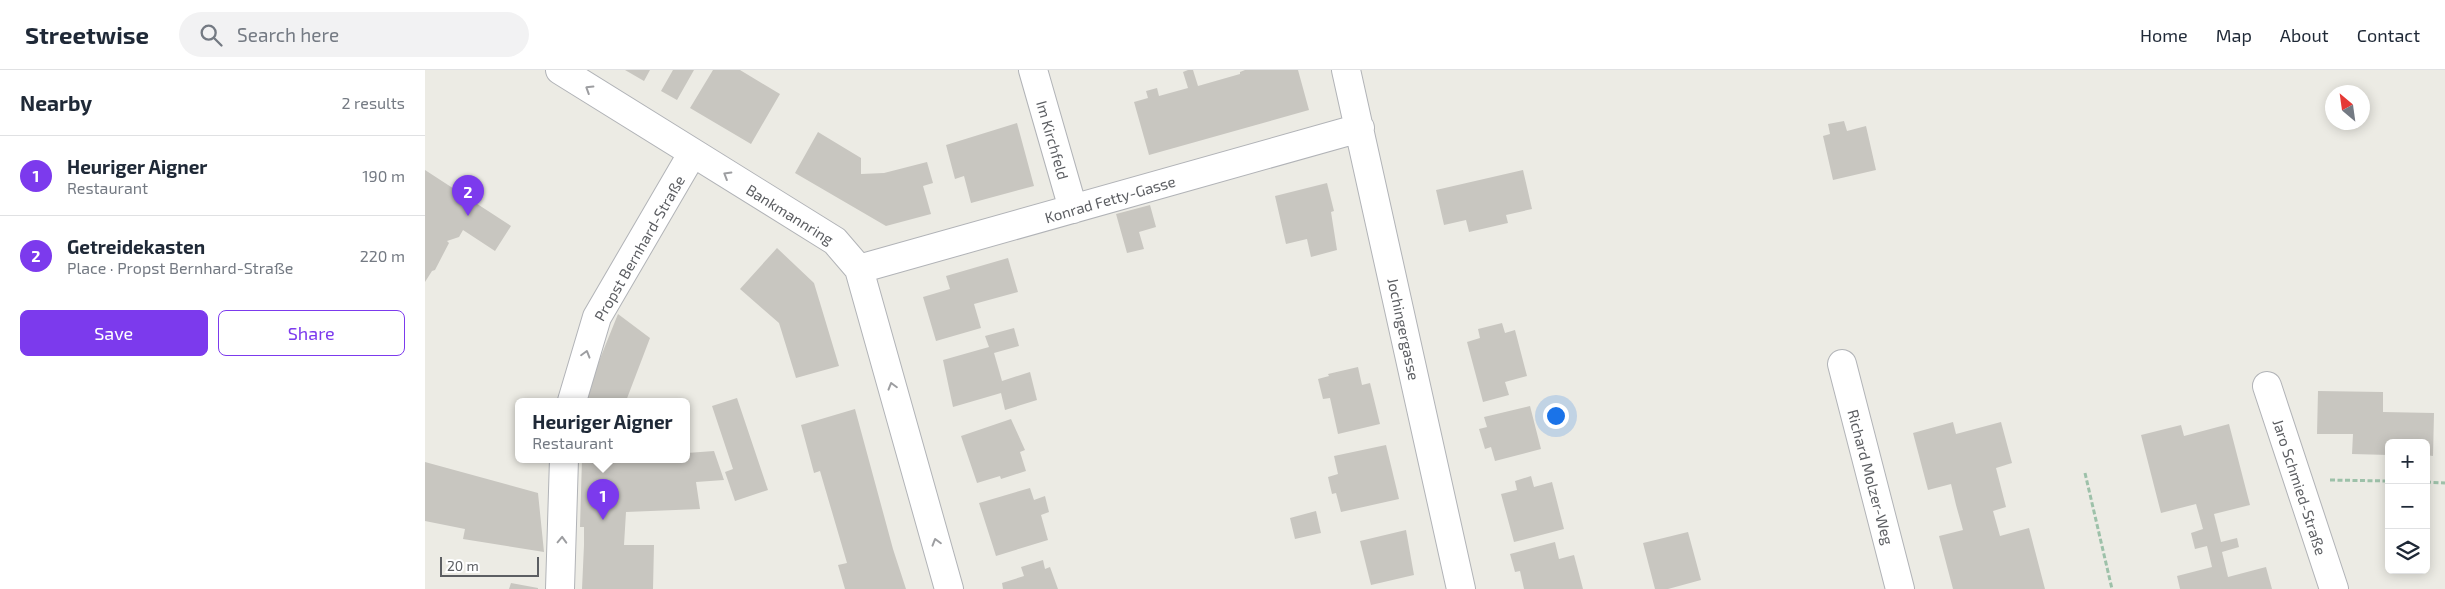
<!DOCTYPE html>
<meta charset="utf-8">
<style>
body{margin:0;font-family:"Exo 2",sans-serif;background:#f2f2f3;color:#1f2937}
.controls{position:absolute;right:15px;bottom:15px;display:grid;overflow:hidden;border-radius:8px;box-shadow:0 2px 12px #0003}
.controls button{width:45px;height:45px;display:grid;place-items:center;padding:0;border:0;border-bottom:1px solid #e0e1e3;background:#fff;color:#1f2937;font:25px sans-serif}
.compass{position:absolute;left:1900px;top:15px;width:45px;height:45px;border-radius:50%;background:#fff;box-shadow:0 2px 12px #0003;rotate:331deg}
.scale{position:absolute;left:15px;bottom:12px;width:99px;box-sizing:border-box;padding-left:5px;border:2px solid #5c5e62;border-top:0;font-size:14px;line-height:18px;white-space:nowrap;color:#5c5e62;-webkit-text-stroke:4px #fff;paint-order:stroke}
.you{position:absolute;left:1130px;top:345px;width:18px;height:18px;margin:-12px;border:4px solid #fff;border-radius:50%;background:#1a73e8;box-shadow:0 0 0 8px #1a73e833}
.badge{display:grid;place-items:center;width:32px;height:32px;border-radius:50%;background:#7c3aed;color:#fff;font-size:16px;font-weight:700}
.pin{position:absolute;translate:-50% -41px;filter:drop-shadow(0 1px 2px #0008)}
.pin::after{content:'';position:absolute;top:26px;width:18px;height:15px;background:inherit;clip-path:polygon(0 0,100% 0,50% 100%)}
.popup{position:absolute;left:90px;top:328px;width:175px;height:65px;box-sizing:border-box;display:grid;place-content:center;border-radius:8px;background:#fff;filter:drop-shadow(0 1px 4px #0005);font-size:16px;white-space:nowrap;color:#747a83}
.popup b{font-size:19px;color:#1f2937}
.popup::after{content:'';position:absolute;left:50%;top:100%;margin-left:-10px;border:10px solid transparent;border-top-color:#fff}
.list{margin:0;padding:0;list-style:none}
h2{display:flex;justify-content:space-between;align-items:center;height:65px;margin:0;padding:0 20px;font-size:21px}
h2 small{font-size:16px;font-weight:400;color:#747a83}
.list li{display:grid;grid-template-columns:32px 1fr auto;gap:15px;align-items:center;box-sizing:border-box;height:80px;padding:0 20px;border-top:1px solid #e0e1e3}
.list b{display:block;font-size:19px;white-space:nowrap}
.list p{margin:0;font-size:16px;white-space:nowrap;color:#747a83}
.list em{font-size:16px;font-style:normal;color:#747a83}
.actions{display:flex;gap:10px;padding:15px 20px}
.actions a{flex:1;padding:11px 0;border:1px solid #7c3aed;border-radius:8px;text-align:center;font-size:18px;color:#7c3aed}
.actions .main{background:#7c3aed;color:#fff}
.icon{flex:none;width:28px;height:28px;fill:none;stroke:currentColor;stroke-width:2;stroke-linecap:round;stroke-linejoin:round}
.map{position:relative;flex:none;width:2020px;height:519px;overflow:hidden}
header{display:flex;align-items:center;gap:30px;box-sizing:border-box;height:70px;padding:0 25px;background:#fff;border-bottom:1px solid #e0e1e3}
header strong{font-size:24px}
nav{display:flex;gap:28px;margin-inline-start:auto;font-size:18px}
.search{width:350px;height:45px;background:#f2f2f3;display:flex;align-items:center;gap:12px;box-sizing:border-box;padding:0 18px;border-radius:28px;color:#747a83;font-size:19px}
main{display:flex}
aside{flex:1;background:#fff}
.map>svg:first-child{display:block}
.building{fill:#c8c6c0}
.lines{fill:none;stroke-linecap:round;stroke-linejoin:round}
.minor-casing{stroke:#b1b3b7;stroke-width:30}
.path{stroke:#9dc1a9;stroke-width:3;stroke-dasharray:5 2.5;stroke-linecap:butt}
.minor{stroke:#fff;stroke-width:28}
.oneway{stroke:#9d9ea1}
.labels{text-anchor:middle;dominant-baseline:central;stroke-width:4.5;stroke-linejoin:round;paint-order:stroke}
.street-label{font-size:15px;fill:#5c5e62;stroke:#fff}
</style>
<header>
<strong>Streetwise</strong>
<div class="search"><svg class="icon" aria-label="search" viewBox="0 0 24 24"><circle cx="10" cy="10" r="6"/><path d="M15 15l6 6"/></svg>Search here</div>
<nav><a>Home</a><a>Map</a><a>About</a><a>Contact</a></nav>
</header>
<main>
<aside>
<h2>Nearby<small>2 results</small></h2>
<ul class="list">
<li><span class="badge">1</span><div><b>Heuriger Aigner</b><p>Restaurant</p></div><em>190 m</em></li>
<li><span class="badge">2</span><div><b>Getreidekasten</b><p>Place · Propst Bernhard-Straße</p></div><em>220 m</em></li>
</ul>
<div class="actions"><a class="main">Save</a><a>Share</a></div>
</aside>
<div class="map">
<svg width="2020" height="519" viewBox="0 0 2020 519">
<rect width="100%" height="100%" fill="#ecebe4"/>
<path class="building" d="M200,0H225L219,11Z
M248,0H269L252,30L236,21Z
M288,0H315L355,24L326,74L265,38Z
M763,0H768L773,16L815,4V2L820,0H873L884,40L724,85L709,32L723,28L721,21L732,18L734,26L763,18L758,2Z
M1419,51L1422,61L1441,56L1451,100L1408,110L1398,66L1405,64L1403,54Z
M592,53L609,116L546,133L539,106L530,109L521,75Z
M393,62L436,88V104L459,103L502,92L508,113L498,116L506,144L461,156L370,103Z
M0,100L86,156L70,181L38,160L34,167L22,171L24,173L10,200L7,201L0,212Z
M1098,100L1107,139L1081,145L1083,153L1044,162L1041,150L1019,155L1011,120Z
M902,113L909,141L906,142L912,180L886,187L882,169L861,174L850,126Z
M725,135L731,157L714,162L719,179L702,183L691,144Z
M352,178L389,213L414,296L371,308L354,253L315,219Z
M583,188L593,222L549,234L556,258L511,271L498,227L525,219L521,206Z
M193,244L225,268L201,331H158Z
M1077,253L1080,263L1090,260L1102,306L1080,312L1084,325L1058,332L1042,272L1055,268L1053,259Z
M589,258L594,276L569,283L577,311L605,302L612,330L580,340L576,323L528,337L518,290L564,277L560,266Z
M933,297L937,315L945,313L955,354L913,364L905,328L898,329L893,309L904,306L903,304Z
M1893,321L1958,322V342L2009,343L2008,386L2001,385V373H1964V385L1927,384L1928,364H1892Z
M312,328L343,420L310,431L300,402L308,399L287,336Z
M1105,336L1116,379L1070,391L1066,377L1060,379L1054,359L1062,357L1059,347Z
M430,339L468,479L481,519H420L413,495L422,493L395,401L389,403L376,355Z
M586,349L600,380L595,382L601,401L576,409L575,406L552,413L536,366Z
M1528,352L1531,364L1576,352L1587,393L1571,398L1581,437L1568,441L1575,466L1604,458L1620,519H1528L1514,466L1538,460L1531,435L1526,414L1503,420L1488,363Z
M1804,354L1825,435L1789,444L1796,472L1812,468L1814,477L1797,482L1803,507L1841,497L1847,519H1755L1752,506L1787,497L1782,476L1770,479L1766,463L1778,459L1771,434L1736,443L1716,365L1756,355L1759,366Z
M961,375L974,429L916,442L911,423L907,424L903,407L913,404L909,386Z
M289,381L299,410L271,412L275,439L201,442L199,475H229L228,519H157L159,475V457H155L157,389H262V383Z
M0,392L113,423L119,482L38,469L40,459L0,451Z
M1106,406L1109,417L1127,412L1139,459L1089,472L1076,424L1092,420L1090,411Z
M605,418L609,430L620,426L624,442L616,445L623,470L571,486L554,433Z
M891,441L896,463L870,469L865,448Z
M981,460L989,505L946,515L935,471Z
M1263,462L1276,510L1243,519H1230L1218,473Z
M1130,472L1134,489L1149,485L1158,519H1099L1095,501L1090,502L1085,484Z
M618,490L620,499L625,497L633,519H578L577,513L599,506L596,497Z
M86,513L113,518V519H84Z"/>
<g class="lines">
<defs>
<path id="minor" d="M135,0L410,171L434,199L524,519
M608,0L648,139
M921,0L1036,519
M434,199L935,58
M1417,294L1475,519
M1842,316L1909,519
M147,331L172,247L267,84
M135,519L139,389"/>
</defs>
<use href="#minor" class="minor-casing"/>
<path class="path" d="M1660,403L1687,519
M1905,410L1964,411
M2001,412L2020,413"/>
<use href="#minor" class="minor"/>
</g>
<defs><path id="oneway-chevron" d="M-2-3.5L2.5 0L-2 3.5" fill="none" stroke-width="1.6" stroke-linecap="round" stroke-linejoin="round" transform="scale(1.25)"/></defs>
<g class="oneway">
<use href="#oneway-chevron" transform="translate(164 19) rotate(-148)"/>
<use href="#oneway-chevron" transform="translate(302 105) rotate(-149)"/>
<use href="#oneway-chevron" transform="translate(161 284) rotate(-74)"/>
<use href="#oneway-chevron" transform="translate(467 316) rotate(-106)"/>
<use href="#oneway-chevron" transform="translate(137 470) rotate(-88)"/>
<use href="#oneway-chevron" transform="translate(511 472) rotate(-106)"/>
</g>
<g class="labels">
<g class="street-label">
<text transform="translate(628 70) rotate(74)">Im Kirchfeld</text>
<text transform="translate(685 129) rotate(-16)">Konrad Fetty-Gasse</text>
<text transform="translate(365 144) rotate(32)">Bankmannring</text>
<text transform="translate(214 178) rotate(-60)">Propst Bernhard-Straße</text>
<text transform="translate(979 259) rotate(78)">Jochingergasse</text>
<text transform="translate(1446 407) rotate(75)">Richard Molzer-Weg</text>
<text transform="translate(1875 417) rotate(72)">Jaro Schmied-Straße</text>
</g>
</g>
</svg>
<div class="controls">
<button>+</button>
<button>−</button>
<button><svg class="icon" aria-label="layers" viewBox="0 0 24 24"><path d="M12 4l9 5-9 5-9-5zM3 14l9 5 9-5"/></svg></button>
</div>
<svg class="compass" viewBox="-18 -18 36 36"><path d="M0-13l5 13h-10z" fill="#e53935"/><path d="M0 13l5-13h-10z" fill="#747a83"/></svg>
<div class="scale">20 m</div>
<div class="you"></div>
<div class="pin badge" style="left:178px;top:450px">1</div>
<div class="popup"><b>Heuriger Aigner</b>Restaurant</div>
<div class="pin badge" style="left:43px;top:146px">2</div>
</div>
</main>
